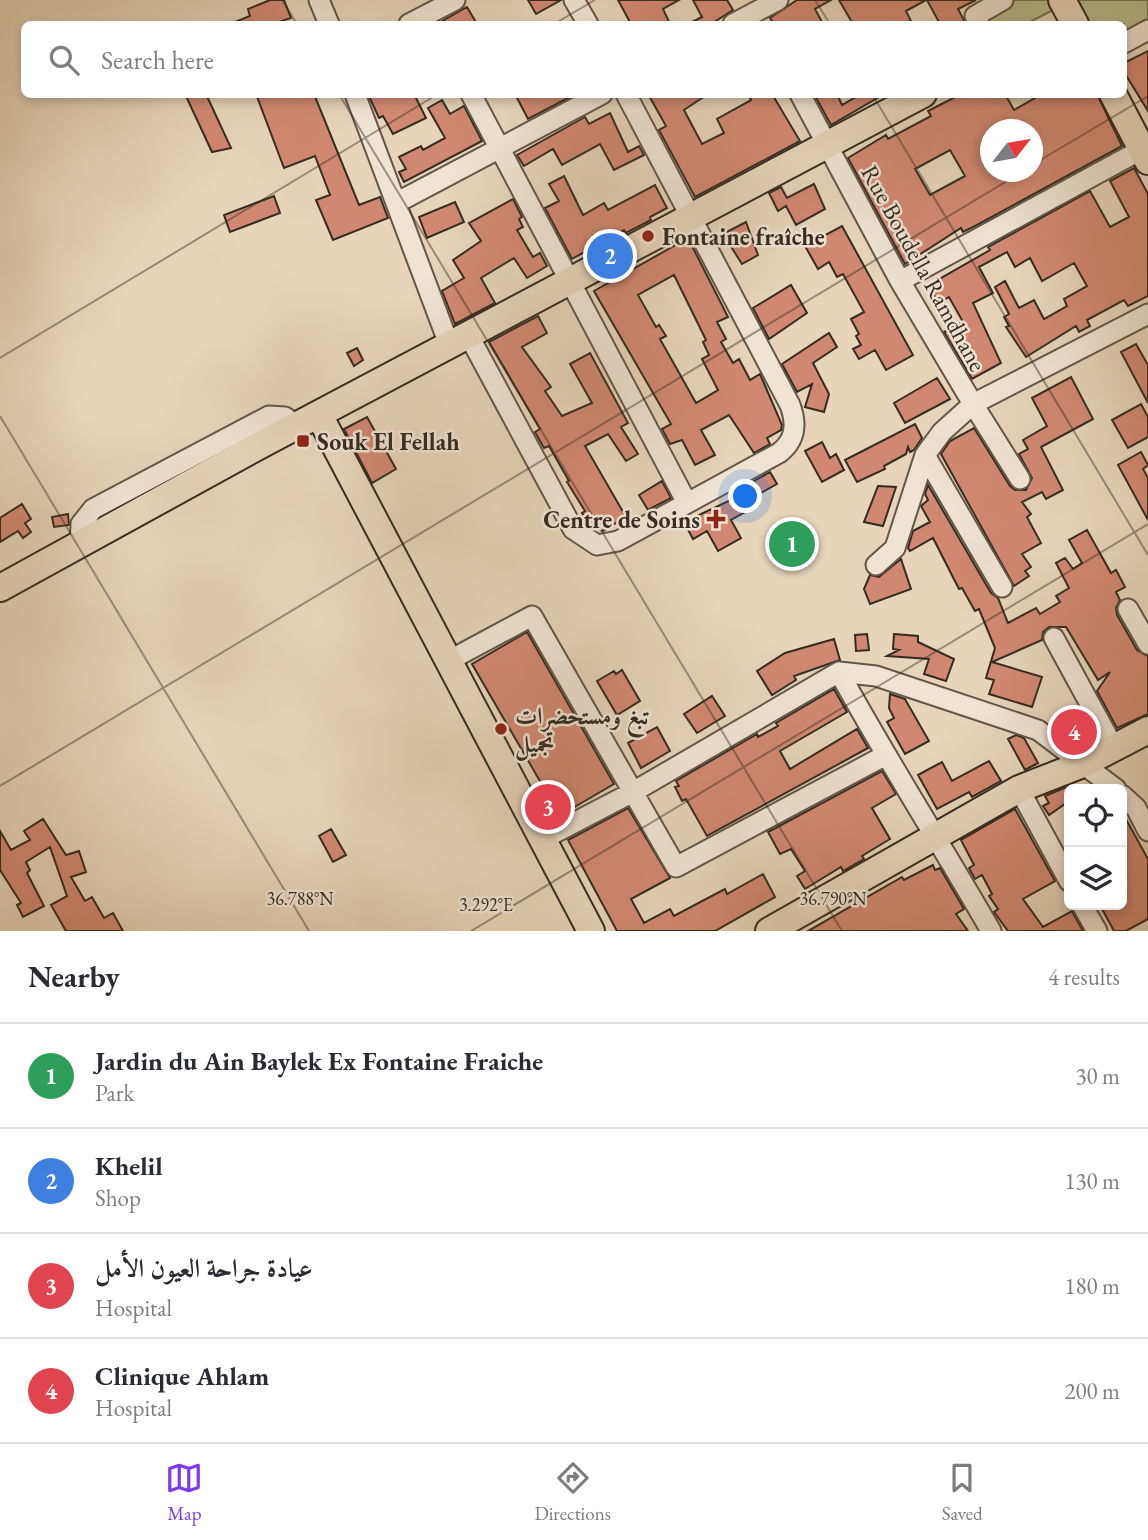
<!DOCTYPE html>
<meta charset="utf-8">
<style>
body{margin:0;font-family:"EB Garamond",Amiri,serif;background:#f2f2f3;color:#2b2b33}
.controls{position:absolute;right:21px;bottom:21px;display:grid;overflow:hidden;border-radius:10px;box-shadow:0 4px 10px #0003}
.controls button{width:63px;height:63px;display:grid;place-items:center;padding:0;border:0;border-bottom:2px solid #e1e1e2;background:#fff;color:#2b2b33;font:35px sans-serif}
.compass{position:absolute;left:980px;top:119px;width:63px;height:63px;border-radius:50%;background:#fff;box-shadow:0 4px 10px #0003;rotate:59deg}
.you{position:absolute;left:746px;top:497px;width:24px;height:24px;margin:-18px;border:5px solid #fff;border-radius:50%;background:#1a73e8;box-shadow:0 0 0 10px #1a73e833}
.badge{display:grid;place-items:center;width:46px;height:46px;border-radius:50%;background:#7c3aed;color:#fff;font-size:23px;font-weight:700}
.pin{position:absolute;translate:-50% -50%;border:4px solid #fff;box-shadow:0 2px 7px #0006}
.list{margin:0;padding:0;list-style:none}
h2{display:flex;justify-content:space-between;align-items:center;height:91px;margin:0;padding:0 28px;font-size:30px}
h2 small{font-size:23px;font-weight:400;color:#7c7c81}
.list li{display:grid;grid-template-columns:46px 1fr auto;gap:21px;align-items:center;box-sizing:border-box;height:105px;padding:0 28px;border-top:2px solid #e1e1e2}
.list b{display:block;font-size:26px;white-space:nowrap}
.list p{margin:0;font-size:23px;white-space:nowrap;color:#7c7c81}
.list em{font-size:23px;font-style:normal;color:#7c7c81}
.icon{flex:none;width:38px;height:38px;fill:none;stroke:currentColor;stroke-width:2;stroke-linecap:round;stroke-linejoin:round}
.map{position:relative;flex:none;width:1148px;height:931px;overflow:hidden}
.search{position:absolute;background:#fff;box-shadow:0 4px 10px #0003;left:21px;right:21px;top:21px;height:77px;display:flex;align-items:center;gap:18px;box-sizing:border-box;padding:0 24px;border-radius:10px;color:#7c7c81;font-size:26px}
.sheet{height:511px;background:#fff}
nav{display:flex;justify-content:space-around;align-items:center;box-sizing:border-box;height:98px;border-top:2px solid #e1e1e2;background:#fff;font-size:19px;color:#7c7c81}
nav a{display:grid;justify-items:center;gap:4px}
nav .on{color:#7c3aed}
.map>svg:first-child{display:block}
.green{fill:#b7bc8e;stroke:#767458;stroke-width:2}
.building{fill:#d18872;stroke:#352c21;stroke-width:2;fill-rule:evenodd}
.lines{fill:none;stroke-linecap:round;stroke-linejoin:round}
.minor-casing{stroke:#625647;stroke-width:23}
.major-casing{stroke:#352c21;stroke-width:30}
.minor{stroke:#efe3d2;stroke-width:19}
.major{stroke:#e7d4b9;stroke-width:26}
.ticks{fill:none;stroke:#352c21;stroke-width:2;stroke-opacity:0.45}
.poi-dot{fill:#8f2418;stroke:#efe3d2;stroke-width:2.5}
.labels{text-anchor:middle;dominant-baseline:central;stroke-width:5;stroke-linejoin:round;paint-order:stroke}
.poi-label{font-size:24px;font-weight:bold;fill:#352c21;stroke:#efe3d2;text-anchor:start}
.street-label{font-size:24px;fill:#352c21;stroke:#efe3d2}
.ticks-label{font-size:18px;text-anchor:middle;fill:#352c21;stroke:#efe3d2;stroke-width:5;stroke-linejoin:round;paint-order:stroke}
</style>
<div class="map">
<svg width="1148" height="931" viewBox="0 0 1148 931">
<rect width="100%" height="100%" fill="#e7d4b9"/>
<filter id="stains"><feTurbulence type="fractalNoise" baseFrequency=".00286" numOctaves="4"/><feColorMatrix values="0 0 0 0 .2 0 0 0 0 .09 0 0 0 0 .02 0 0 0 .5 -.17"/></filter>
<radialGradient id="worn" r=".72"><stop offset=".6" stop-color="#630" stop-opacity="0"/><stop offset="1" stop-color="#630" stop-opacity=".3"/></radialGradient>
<path class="green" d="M1008,0H1058L1061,6L1026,24H990L984,14Z
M1074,0H1148V25L1124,39V24H1088Z"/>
<path class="building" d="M270,0H284L291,18L273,24H230L250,16L248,9Z
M528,0H561L536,14Z
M618,0H679L663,9L670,24H631Z
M693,0H727L733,10L711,24H688L702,17Z
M797,0H831L815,9L823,24H774L770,18Z
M839,0H926L906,11L911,21L905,24H853Z
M927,0H976L958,9L966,24H940Z
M467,7L477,24H437Z
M1148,51V111L1124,72L1126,62Z
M185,94H206L231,148L212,152Z
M256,94H314L359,205L380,197L388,218L333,240L316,200L330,195L315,156L284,168Z
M368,94H414L426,118L393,134L383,116L379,118Z
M515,94H573L574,95L528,119Z
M648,94H708L684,110L702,144L724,133L717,119L751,100L748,94H772L800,141L695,197L659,130L666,126Z
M814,94H837L842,105L861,94H884L831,125Z
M961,94H1005L1014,110L1042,94H1097L1122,146L977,225L963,232L961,228L905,264L848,158L886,135L888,139L931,116L928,111ZM990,130H1032V172H990L985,155L990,152ZM950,150L965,176L930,195L915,169Z
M442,100L450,114L464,106L482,141L404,182L399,172L406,169L399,157L421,146L423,150L445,138L428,108Z
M610,113L628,152L639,146L644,155L614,170L600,144L562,165L553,149L524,166L517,155L585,117L589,124Z
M1134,168L1148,194V296L1128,306L1124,300L1087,320L1090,326L1079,332L1076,326L1026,357L1006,327L1009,326L1004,317L1009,314L995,287L1005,281L1019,308L1034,300L1044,319L1067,306L1064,299L1087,286L1074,263L1042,281L1030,258L1015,267L1007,252L979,267L993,293L973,303L1001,363L972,379L944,332L963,322L949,297L938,303L929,285L990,250L988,247L1090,191L1110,227L1129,217L1110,181Z
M564,176L583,215L604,203L608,210L655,185L667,208L650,217L651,220L626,233L624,230L572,259L545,208L559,201L549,184Z
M814,184L825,209L796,225L786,206L778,211L769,193L781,187L787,198Z
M274,196L280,213L230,232L224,215Z
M513,199L522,217L519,219L523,227L517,230L533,257L540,253L547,266L527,278L514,258L481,278L495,303L455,324L442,291L464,278L453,260L481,241L469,223Z
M455,202L464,222L427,238L419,217Z
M746,222L758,255L742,264L723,234Z
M842,226L913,355L886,370L875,350L859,359L853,349L861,345L856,336L859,334L851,319L864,312L843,274L837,277L829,262L818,269L805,246Z
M688,238L728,317L717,322L726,339L721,342L733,363L739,359L750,380L760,374L782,425L781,430L767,438L770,444L754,453L729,415L701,430L715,455L695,465L682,440L670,444L662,429L671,424L594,291ZM674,275L706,340L703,342L709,355L702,359L718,390L696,403L660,339L666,336L659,325L656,327L638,295Z
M791,285L807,313L769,339L753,308Z
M538,316L547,333L522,347L551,387L545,391L562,416L592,403L570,364L590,353L628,423L621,427L638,454L626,461L608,434L585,446L626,517L603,531L590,526L582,513L585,511L567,482L569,481L549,446L544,448L535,432L540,429L489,342Z
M829,333L837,347L813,363L829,394L824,412L805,407L812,384L797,392L782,364Z
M1136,344L1148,365V403L1121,352Z
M357,348L363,360L354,366L347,353Z
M1071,377L1093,419L1041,447L1063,490L1046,499L1042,492L1022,502L1031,514L1027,517L1041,543L1022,554L1031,567L1025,571L1029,576L1014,586L941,454L950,441L974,428L1010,486L1015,490H1026L1032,478L1019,454L1028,449L1023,440L1047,426L1032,398Z
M937,378L950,399L905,423L894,403Z
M1141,404L1148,417V437L1128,448L1112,420Z
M367,417L396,469L372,483L344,429Z
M915,424L922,438L914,450L910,452L908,447L906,454L884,466L885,469L857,482L845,460Z
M822,442L830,458L836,454L844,470L822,482L805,451Z
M1141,452L1148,465L1143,469L1148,478V520L1118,465Z
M770,472L777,484L761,493L754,481Z
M662,481L671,498L648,510L639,495Z
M928,485L991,593L998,598L1008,623L1036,608L1040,614L1060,602L1056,596L1069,588L1056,563L1065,558L1073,569L1082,563L1069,540L1087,530L1111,573L1116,570L1125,587L1116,592L1120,600L1116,608L1117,615L1137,650L1148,656V714L1117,728L1097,691L1110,672L1098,680L1066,627H1049L1043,632L1042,640L992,662L1042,677L1032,707L989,694L994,680L986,678L995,648L979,609L975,611L962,588L959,589L933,538L910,551L908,548L913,531L930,522L921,506L928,500L925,494Z
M878,486L896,487L883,526L864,522Z
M750,491L758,505L731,520L741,538L718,551L707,531L693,539L684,522Z
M22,504L31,519L25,523L31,532L23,538L18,531L0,542V518Z
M68,514L69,525L54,527L52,517Z
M901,559L911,589L870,604L864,589L870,575L879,577Z
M527,632L614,784L554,819L538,791L544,788L472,664Z
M867,634L869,650L856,651L855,635Z
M894,634L918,636V642L954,659L946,681L924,674L929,659L887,656L899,650L893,649Z
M834,639L840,660L794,676L796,680L772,695L757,671L785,653Z
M622,670L640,701L617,715L597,681L614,671L616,674Z
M834,689L847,712L780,751L790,769L857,729L868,748L707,836L686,799L682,801L675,787L679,786L676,781L757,734L758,737L778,726L776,723Z
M890,694L905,699L929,741L905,754L887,722L894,718L889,708Z
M712,696L725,716L697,733L684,714Z
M1078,719L1088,727L1096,740L1089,743L1071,730Z
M657,727L670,751L641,768L628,743Z
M1016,735L1024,738L1038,763L1025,770L1008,739Z
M989,761L1001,781L972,797L969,792L937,809L918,775L942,762L952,781Z
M882,771L896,794L872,808L890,839L862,856L864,859L843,871L841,867L805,889L797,876L805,871L791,849L780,854L768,832Z
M1069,786V801L1049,815L1043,806L1049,803L1045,796Z
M628,808L670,878L631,899L644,923L670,909L674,916L725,889L727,894L763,874L775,897L715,931H617L568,840Z
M1015,809L1055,881L1023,899L1043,927L1072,911L1083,931H1008L994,912L998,909L989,896L992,894L982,875L975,879L969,868L974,865L961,840Z
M1122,812L1148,859V919L1126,931H1114L1100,905H1122Z
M43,819L66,855L79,851L86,872L71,877L85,901L92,897L104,918L113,913L123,931H66L51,905L67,896L50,847L26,862L30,870L27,873L44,906L23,917L17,905L21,903L0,870V831L11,850L30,840L24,831Z
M331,829L346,855L333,862L319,836Z
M933,865L935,870L940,868L964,909L956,914L968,931H808L902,877L904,880Z"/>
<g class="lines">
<defs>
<path id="minor" d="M319,0L329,24
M574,0L588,24
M409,24L455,0
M733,24L778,0
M979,24L975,16L1003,0
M1124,43L1148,30
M355,94L450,347
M471,94L687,503
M800,94L900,281L973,404L1148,314
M396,203L602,94
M900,281L1148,146
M469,336L573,529L597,545L618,541L779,453C796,440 797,424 790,405L626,94
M925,455L1002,587
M80,544L81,524L93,509L269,416L285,417L297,426
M876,565L895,548L925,455L942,432L973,404L1020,479
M1128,609L1148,644
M1054,638L1114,748
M450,660L532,616L676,867L884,756
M839,672C887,760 941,844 991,931
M1019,789L1069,881
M1122,795L1136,808L1148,831
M543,839L633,792L839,672L876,676L1038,730L1116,789
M1082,905L1097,931"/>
<path id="major" d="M1062,0L1075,24
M1113,94L1148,161
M319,415L591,931
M0,588L264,443L923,94
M769,931L1019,789L1083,764L1148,730"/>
</defs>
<use href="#minor" class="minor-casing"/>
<use href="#major" class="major-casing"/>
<use href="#minor" class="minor"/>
<use href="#major" class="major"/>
</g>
<path class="ticks" d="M282,0L297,24M815,0L830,24M554,24L595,0M339,94L842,931M872,94L1148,555M1032,165L1148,96M0,358L438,94M0,416L309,931M0,786L1022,172M471,931L1148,524"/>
<g class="poi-dot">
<circle cx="648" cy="236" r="7"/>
<rect x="296" y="434" width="14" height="14" rx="3.5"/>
<path d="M712.5 508.5h7v7h7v7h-7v7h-7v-7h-7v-7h7z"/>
<circle cx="501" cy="729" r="7"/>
</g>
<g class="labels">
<g class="poi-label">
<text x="662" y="236">Fontaine fraîche</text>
<text x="317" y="441">Souk El Fellah</text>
<text x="700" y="519" text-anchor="end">Centre de Soins</text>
<text x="515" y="715">تبغ ومستحضرات<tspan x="515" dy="28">تجميل</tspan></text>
</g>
<g class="street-label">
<text transform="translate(924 268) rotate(61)">Rue Boudella Ramdhane</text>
</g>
</g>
<g class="ticks-label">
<text x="300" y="905">36.788°N</text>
<text x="833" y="905">36.790°N</text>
<text x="486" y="911">3.292°E</text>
</g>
<rect width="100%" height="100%" filter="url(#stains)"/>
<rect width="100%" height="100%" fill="url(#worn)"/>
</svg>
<div class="controls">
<button><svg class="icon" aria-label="locate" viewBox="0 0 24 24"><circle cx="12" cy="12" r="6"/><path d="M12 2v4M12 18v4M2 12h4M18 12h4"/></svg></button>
<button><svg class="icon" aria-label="layers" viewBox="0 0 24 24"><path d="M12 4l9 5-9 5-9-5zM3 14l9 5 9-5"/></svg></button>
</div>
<svg class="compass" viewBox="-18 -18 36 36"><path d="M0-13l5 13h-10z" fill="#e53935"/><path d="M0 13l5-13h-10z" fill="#7c7c81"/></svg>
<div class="you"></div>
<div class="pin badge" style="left:792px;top:544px;background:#2e9e5b">1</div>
<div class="pin badge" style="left:610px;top:256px;background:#3f7fe0">2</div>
<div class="pin badge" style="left:548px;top:807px;background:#e0444e">3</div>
<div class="pin badge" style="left:1074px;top:732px;background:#e0444e">4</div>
<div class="search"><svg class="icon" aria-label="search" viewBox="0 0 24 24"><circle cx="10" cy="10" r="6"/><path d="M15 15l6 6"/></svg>Search here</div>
</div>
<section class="sheet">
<h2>Nearby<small>4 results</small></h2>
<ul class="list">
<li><span class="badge" style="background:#2e9e5b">1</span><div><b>Jardin du Ain Baylek Ex Fontaine Fraiche</b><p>Park</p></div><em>30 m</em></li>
<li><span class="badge" style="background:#3f7fe0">2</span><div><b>Khelil</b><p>Shop</p></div><em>130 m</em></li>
<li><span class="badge" style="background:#e0444e">3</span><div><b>عيادة جراحة العيون الأمل</b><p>Hospital</p></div><em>180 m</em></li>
<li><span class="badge" style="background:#e0444e">4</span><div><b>Clinique Ahlam</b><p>Hospital</p></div><em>200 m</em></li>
</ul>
</section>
<nav>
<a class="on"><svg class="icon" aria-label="map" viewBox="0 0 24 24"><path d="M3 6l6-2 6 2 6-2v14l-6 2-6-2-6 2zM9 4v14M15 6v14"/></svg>Map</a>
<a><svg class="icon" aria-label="directions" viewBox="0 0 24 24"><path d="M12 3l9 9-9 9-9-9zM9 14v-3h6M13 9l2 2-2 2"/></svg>Directions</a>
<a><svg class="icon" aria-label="saved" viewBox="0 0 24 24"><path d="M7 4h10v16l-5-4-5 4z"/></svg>Saved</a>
</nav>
